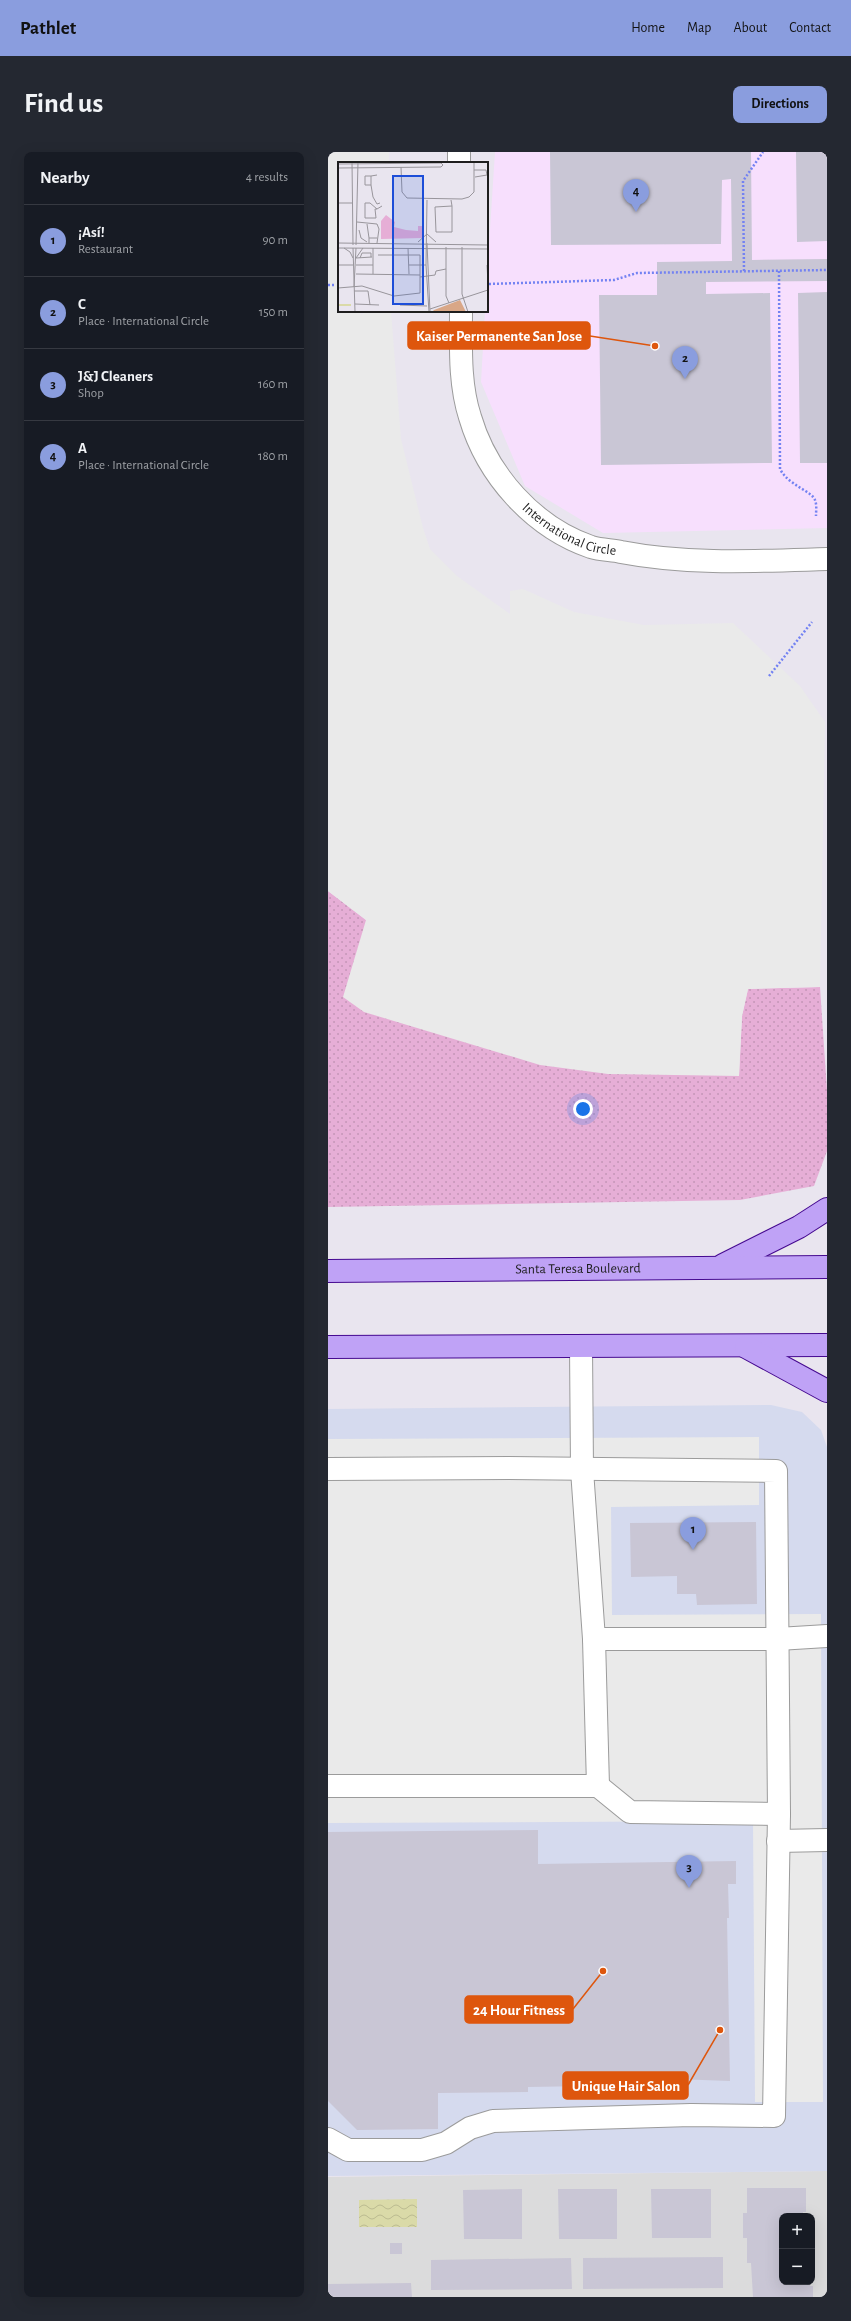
<!DOCTYPE html>
<meta charset="utf-8">
<style>
body{margin:0;font-family:"Alegreya Sans",sans-serif;background:#242831;color:#f1f3f6}
.controls{position:absolute;right:12px;bottom:12px;display:grid;overflow:hidden;border-radius:8px;box-shadow:0 4px 16px #0002}
.controls button{width:36px;height:36px;display:grid;place-items:center;padding:0;border:0;border-bottom:1px solid #363941;background:#171b24;color:#f1f3f6;font:20px sans-serif}
.you{position:absolute;left:255px;top:957px;width:14px;height:14px;margin:-10px;border:3px solid #fff;border-radius:50%;background:#1a73e8;box-shadow:0 0 0 6px #1a73e833}
.badge{display:grid;place-items:center;width:26px;height:26px;border-radius:50%;background:#8a9dde;color:#111;font-size:13px;font-weight:700}
.pin{position:absolute;translate:-50% -33px;filter:drop-shadow(0 1px 2px #0008)}
.pin::after{content:'';position:absolute;top:21px;width:14px;height:12px;background:inherit;clip-path:polygon(0 0,100% 0,50% 100%)}
.list{margin:0;padding:0;list-style:none}
h2{display:flex;justify-content:space-between;align-items:center;height:52px;margin:0;padding:0 16px;font-size:17px}
h2 small{font-size:13px;font-weight:400;color:#9ea1a6}
.list li{display:grid;grid-template-columns:26px 1fr auto;gap:12px;align-items:center;box-sizing:border-box;height:72px;padding:0 16px;border-top:1px solid #363941}
.list b{display:block;font-size:15px;white-space:nowrap}
.list p{margin:0;font-size:13px;white-space:nowrap;color:#9ea1a6}
.list em{font-size:13px;font-style:normal;color:#9ea1a6}
.map{position:relative;flex:none;width:499px;height:2145px;overflow:hidden;border-radius:8px}
header{display:flex;align-items:center;gap:24px;box-sizing:border-box;height:56px;padding:0 20px;background:#8a9dde;color:#111}
header strong{font-size:19px}
nav{display:flex;gap:22px;margin-inline-start:auto;font-size:14px}
.intro{display:flex;align-items:center;justify-content:space-between;box-sizing:border-box;height:96px;padding:0 24px}
h1{margin:0;font-size:28px}
.button{padding:10px 18px;border-radius:8px;background:#8a9dde;color:#111;font-size:14px;font-weight:700}
main{display:flex;gap:24px;padding:0 24px}
aside{flex:1;background:#171b24;border-radius:8px;box-shadow:0 4px 16px #0002}
.map>svg:first-child{display:block}
.residential{fill:#dbdbdc;fill-rule:evenodd}
.commercial{fill:#d5daee}
.education{fill:#f7dffd}
.grass{fill:url(#grass-dots)}
.parking{fill:#eaeaea}
.water{fill:url(#water-waves)}
.building{fill:#c9c6d5}
.lines{fill:none;stroke-linecap:round;stroke-linejoin:round}
.minor-casing{stroke:#9b9b9b;stroke-width:24}
.major-casing{stroke:#450990;stroke-width:24}
.path{stroke:#7382f2;stroke-width:2.5;stroke-dasharray:2 2;stroke-linecap:butt}
.minor{stroke:#fff;stroke-width:22}
.major{stroke:#bfa2f6;stroke-width:22}
.labels{text-anchor:middle;dominant-baseline:central;stroke-width:4;stroke-linejoin:round;paint-order:stroke}
.street-label{font-size:14px;fill:#1e1e1e;stroke:#fff}
.inset-river{fill:none;stroke:#dadaa8;stroke-width:2}
.inset-road{fill:none;stroke:#98959b;stroke-width:1}
.view{fill:#1d4ed8;fill-opacity:0.15;stroke:#1d4ed8;stroke-width:2}
.inset-edge{fill:none;stroke:#1e1e1e;stroke-width:2}
.leader{fill:none;stroke:#de560d;stroke-width:1.5}
.callout-dot{fill:#de560d;stroke:#fff;stroke-width:1.5}
.callout{fill:#de560d;stroke:#de560d;stroke-width:1.5}
.callout-label{font-size:15px;text-anchor:middle;font-weight:bold;fill:#fff}
</style>
<header>
<strong>Pathlet</strong>
<nav><a>Home</a><a>Map</a><a>About</a><a>Contact</a></nav>
</header>
<div class="intro"><h1>Find us</h1><a class="button">Directions</a></div>
<main>
<aside>
<h2>Nearby<small>4 results</small></h2>
<ul class="list">
<li><span class="badge">1</span><div><b>¡Así!</b><p>Restaurant</p></div><em>90 m</em></li>
<li><span class="badge">2</span><div><b>C</b><p>Place · International Circle</p></div><em>150 m</em></li>
<li><span class="badge">3</span><div><b>J&amp;J Cleaners</b><p>Shop</p></div><em>160 m</em></li>
<li><span class="badge">4</span><div><b>A</b><p>Place · International Circle</p></div><em>180 m</em></li>
</ul>
</aside>
<div class="map">
<svg width="499" height="2145" viewBox="0 0 499 2145">
<defs>
<pattern id="grass-dots" width="8" height="8" patternUnits="userSpaceOnUse"><rect width="8" height="8" fill="#e6aed6"/><path d="M2 2h.1M6 6h.1" fill="none" stroke="#c595b7" stroke-width="1.8" stroke-linecap="round"/></pattern>
<pattern id="water-waves" width="16" height="10" patternUnits="userSpaceOnUse"><rect width="16" height="10" fill="#dadaa8"/><path d="M0 5q4-4 8 0t8 0" fill="none" stroke="#bbbb90"/></pattern>
</defs>
<rect width="100%" height="100%" fill="#e9e5ef"/>
<path class="residential" d="M499,2019V2145H0V2025ZM454,2064H484V2130H454Z"/>
<path class="commercial" d="M443,1253L474,1260L493,1278L499,1295V2019L0,2024V1257Z"/>
<path class="education" d="M167,0H499V376L275,381L197,334L153,230L157,159H159V124Z"/>
<path class="grass" d="M0,739L38,768L411,923L414,864L420,837L492,835L499,939V999L486,1034L412,1048L0,1055Z"/>
<path class="parking" d="M0,0H61V11H11V159H33V163L37,159H63L73,287L95,376L102,397L129,424L182,462V439L195,437L246,460L316,473L405,471L472,534L497,570L492,835L420,837L414,864L411,924L280,922L212,913L36,860L15,845L38,768L0,739Z
M431,1285V1353L283,1355L284,1463L493,1462L495,1950H427L425,1669L0,1671V1287Z"/>
<path class="water" d="M89,2047V2075H31V2048Z"/>
<path class="building" d="M222,0H423L424,108L499,107V129L378,130V142L442,141L444,311L273,313L271,143H329V110L404,109L403,27L394,28L393,92L223,93Z
M468,0H499V89L469,90Z
M499,140V311H472L470,141Z
M428,1370L429,1452L369,1453L368,1442H349V1424L303,1425L302,1371Z
M210,1678V1712L408,1709V1732H400L401,1766H399L402,1929L347,1927V1934L317,1935V1928L259,1929V1934L200,1935V1940L110,1941V1977L29,1978L0,1949V1680Z
M419,2036H478V2060H475V2064H454V2130H482V2134H485V2145H425L423,2111H419V2086H415V2061H419Z
M194,2037V2087H136L135,2038Z
M230,2037H289V2087H231Z
M323,2037H383V2086H324Z
M62,2091H74V2102H62Z
M395,2105V2136L255,2137V2106Z
M243,2106L244,2137L103,2138V2108Z
M83,2131L84,2145H0V2132Z"/>
<g class="lines">
<defs>
<g id="minor">
<path d="M131,0V11"/>
<path id="s1" d="M133,159C133,194 131,231 142,265C159,323 205,375 263,395C273,398 284,398 293,400C360,413 431,409 499,407"/>
<path d="M253,1195L254,1318L266,1487L270,1634"/>
<path d="M0,1317L181,1316L448,1319L451,1662L446,1964L363,1963L165,1969L142,1976L118,1991L94,1998H20L0,1987"/>
<path d="M266,1487H450L499,1484"/>
<path d="M0,1634H270L302,1660L451,1662"/>
<path d="M450,1689L499,1688"/>
</g>
<g id="major">
<path d="M395,1113L471,1075L499,1057"/>
<path id="s2" d="M0,1119L499,1115"/>
<path d="M0,1195L499,1193"/>
<path d="M418,1195L499,1239"/>
</g>
</defs>
<use href="#minor" class="minor-casing"/>
<use href="#major" class="major-casing"/>
<path class="path" d="M416,119L415,29L435,0
M451,119L452,317C461,334 484,339 487,348C489,353 488,359 488,364
M161,132L286,128L309,121L499,118
M0,133H8
M441,524L484,470"/>
<use href="#minor" class="minor"/>
<use href="#major" class="major"/>
</g>
<g class="labels">
<g class="street-label">
<text stroke="none"><textPath href="#s1" startOffset="264">International Circle</textPath></text>
<text stroke="none"><textPath href="#s2" startOffset="250">Santa Teresa Boulevard</textPath></text>
</g>
</g>
<g transform="translate(10 10)">
<rect width="150" height="150" fill="#e9e5ef"/>
<path d="M48,53L57,60L56,65L68,68L80,69V64H85L84,76L43,77V59Z" fill="#e6aed6"/>
<path d="M122,138L128,150H94L96,148Z" fill="#d9a787"/>
<path class="inset-river" d="M0,143H13"/>
<path class="inset-road" d="M14,0L15,83M0,2L103,1L105,3L103,5L0,6M63,5L64,30L69,36L124,37L131,35L136,30V0M136,8H148L149,13L137,15M33,14V23H27V14H33L39,13M33,23L35,35L39,42L42,41M89,38L88,103L91,150M113,38L114,44V70H98L97,45L114,44M0,41H14M39,47L32,41H27V56H38L37,47H39L44,44M19,60L39,62L41,67L39,81M29,62L31,76M21,68L23,76L29,80M80,80L89,72L98,80M0,81L150,83M31,81V76H39M89,81L92,150M18,83L20,0M108,85V134L111,141M124,85V132L130,150M0,86L150,87M6,86L12,90L15,96M15,86L17,150M70,86L71,112M18,96L34,95M18,96L25,86M22,96L24,91H33V95M0,103H15M18,103H35M71,103H88M149,103L150,121M18,112L82,113M35,112V86M82,115L97,113L98,109L108,107M16,125L18,86M0,126L24,124L56,134L82,131V93H40M16,129H30L32,143M17,142L41,143M62,143L89,144M92,147L150,128"/>
<path class="view" d="M55,14H85V142H55Z"/>
<rect width="150" height="150" class="inset-edge"/>
</g>
<path class="leader" d="M327 194L262 184M275 1819L245 1857M392 1878L360 1933"/>
<g class="callout-dot">
<circle cx="327" cy="194" r="4"/>
<circle cx="275" cy="1819" r="4"/>
<circle cx="392" cy="1878" r="4"/>
</g>
<g class="callout">
<rect x="80" y="170" width="182" height="27" rx="4"/>
<rect x="137" y="1844" width="108" height="27" rx="4"/>
<rect x="235" y="1920" width="125" height="27" rx="4"/>
</g>
<g class="callout-label">
<text x="171" y="189">Kaiser Permanente San Jose</text>
<text x="191" y="1863">24 Hour Fitness</text>
<text x="298" y="1939">Unique Hair Salon</text>
</g>
</svg>
<div class="controls">
<button>+</button>
<button>−</button>
</div>
<div class="you"></div>
<div class="pin badge" style="left:365px;top:1398px">1</div>
<div class="pin badge" style="left:357px;top:227px">2</div>
<div class="pin badge" style="left:361px;top:1736px">3</div>
<div class="pin badge" style="left:308px;top:60px">4</div>
</div>
</main>
